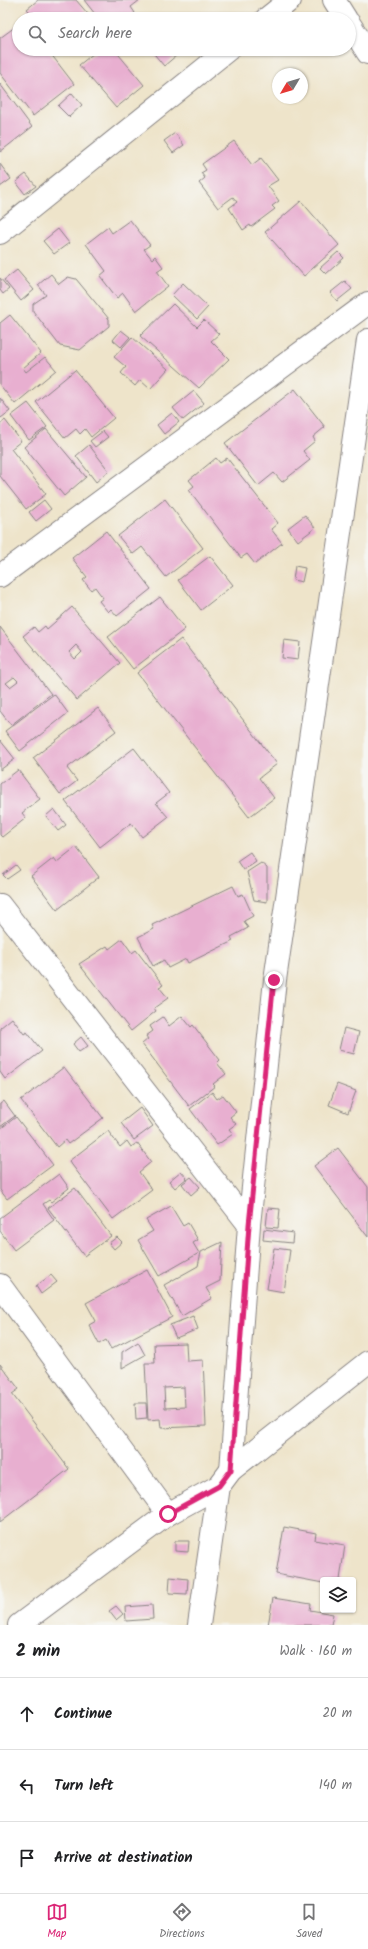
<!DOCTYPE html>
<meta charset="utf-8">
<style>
body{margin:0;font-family:Kalam,sans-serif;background:#f2f2f2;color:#202124}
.controls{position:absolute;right:12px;bottom:12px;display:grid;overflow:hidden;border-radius:4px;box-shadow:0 1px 3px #0004}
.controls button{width:36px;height:36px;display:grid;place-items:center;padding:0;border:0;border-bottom:1px solid #e0e0e0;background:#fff;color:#202124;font:20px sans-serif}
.compass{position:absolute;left:272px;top:68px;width:36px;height:36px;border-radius:50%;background:#fff;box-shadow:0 1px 3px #0004;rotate:232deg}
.stop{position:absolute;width:12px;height:12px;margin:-9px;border:3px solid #db2777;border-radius:50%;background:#fff}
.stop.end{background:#db2777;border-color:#fff;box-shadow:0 1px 4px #0008}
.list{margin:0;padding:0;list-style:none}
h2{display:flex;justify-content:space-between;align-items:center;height:52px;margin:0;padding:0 16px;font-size:17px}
h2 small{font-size:13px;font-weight:400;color:#757577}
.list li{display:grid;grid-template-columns:26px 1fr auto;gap:12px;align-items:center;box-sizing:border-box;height:72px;padding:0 16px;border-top:1px solid #e0e0e0}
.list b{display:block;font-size:15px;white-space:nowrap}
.list em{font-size:13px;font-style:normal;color:#757577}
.icon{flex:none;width:22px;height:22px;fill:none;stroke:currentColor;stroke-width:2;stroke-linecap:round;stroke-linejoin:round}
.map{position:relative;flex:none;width:368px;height:1625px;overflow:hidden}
.search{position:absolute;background:#fff;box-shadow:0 1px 3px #0004;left:12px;right:12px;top:12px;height:44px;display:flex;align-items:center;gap:10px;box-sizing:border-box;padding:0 14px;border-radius:22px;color:#757577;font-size:15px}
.sheet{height:268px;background:#fff}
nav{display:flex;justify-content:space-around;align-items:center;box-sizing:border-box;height:56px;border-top:1px solid #e0e0e0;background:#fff;font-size:11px;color:#757577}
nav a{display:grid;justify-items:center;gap:2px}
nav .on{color:#db2777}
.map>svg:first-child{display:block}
.building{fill:#e8afd0;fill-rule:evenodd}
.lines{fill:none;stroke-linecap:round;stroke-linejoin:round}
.minor-casing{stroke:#888382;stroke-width:24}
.tertiary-casing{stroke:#888382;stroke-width:24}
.minor{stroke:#fff;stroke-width:22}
.tertiary{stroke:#fff;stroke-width:22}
.route{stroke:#db2777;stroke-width:5}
</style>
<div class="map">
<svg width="368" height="1625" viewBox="0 0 368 1625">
<rect width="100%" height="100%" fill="#f6f6f2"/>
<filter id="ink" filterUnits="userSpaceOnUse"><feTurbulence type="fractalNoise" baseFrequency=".025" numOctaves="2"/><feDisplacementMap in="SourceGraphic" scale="8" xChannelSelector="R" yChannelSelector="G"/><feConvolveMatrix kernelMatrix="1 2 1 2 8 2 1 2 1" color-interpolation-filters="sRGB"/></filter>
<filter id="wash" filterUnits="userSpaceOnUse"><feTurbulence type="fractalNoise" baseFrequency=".012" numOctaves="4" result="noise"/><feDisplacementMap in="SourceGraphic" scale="16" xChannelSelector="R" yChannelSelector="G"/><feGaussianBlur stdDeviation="0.9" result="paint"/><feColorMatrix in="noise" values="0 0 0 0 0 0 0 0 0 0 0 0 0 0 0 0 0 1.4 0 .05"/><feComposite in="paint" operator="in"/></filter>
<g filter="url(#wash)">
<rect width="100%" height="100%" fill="#eee4ca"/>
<g id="blocks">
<path class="building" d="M38,0H76L88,14L82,19H36L27,9Z
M84,0H140L131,7L135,13L126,19H99Z
M156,14L160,19H150Z
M19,24V49H47L74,84L33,116L0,73V38Z
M99,49H114L144,85L116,108L79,65Z
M150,49H184L164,66Z
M0,84L32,127L0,152Z
M72,93L82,105L69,117L58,106Z
M175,133L184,145L173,153L164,141Z
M234,141L252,165L261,158L278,180L268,186L279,201L272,206L275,209L251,227L250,225L243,230L229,208L237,202L233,197L218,208L199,183L205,178L201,173L206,170L202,164Z
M0,164L11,179L0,187Z
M26,174L36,186L25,194L16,182Z
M301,201L339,245L304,276L265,232Z
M130,220L150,245L144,249L152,259L155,256L163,267L157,271L168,286L136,311L123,293L117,298L100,276L106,271L86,244L108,227L112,233Z
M58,229L69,243L54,254L43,241Z
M338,252L344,258L326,274L320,268Z
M17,270L34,290L21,301L4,280Z
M51,274L59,284L68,277L76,279L109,319V326L80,350L60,346L33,311V304L46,295L38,285Z
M0,278L9,289L3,294L0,290Z
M345,281L352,289L337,301L330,293Z
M183,283L208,307L197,319L172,295Z
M173,304L197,327L204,320L219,334L211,341L229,359L199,388L140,336Z
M10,315L41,353L23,368L26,372L45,357L56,370L15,404L0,385V323Z
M121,330L130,337L121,347L113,340Z
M132,337L168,369L150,389L140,380L135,386L121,373L126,367L114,357Z
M75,370L114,418L91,437L85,429L80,434L76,429L65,438L36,402Z
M295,389L325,427L313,437L315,441L303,451L310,460L282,482L274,473L258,486L225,443Z
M194,391L204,403L183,420L173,408Z
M0,398L10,411L1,418L0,417Z
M28,403L47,427L29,440L11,416Z
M172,413L179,422L164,434L157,425Z
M5,420L21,441L11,449L46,494L26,509L0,476V424Z
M46,429L86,477L64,496L24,447Z
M103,431L108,437L95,447L90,441Z
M89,445L109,471L96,482L76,456Z
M216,458L220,463L227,458L278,523L271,529L282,543L255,564L247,554L241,558L189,490L194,486L189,480Z
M165,499L203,548L166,577L142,547L133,554L118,536Z
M44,500L51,509L36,521L29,512Z
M305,515L315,528L298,541L288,528Z
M106,531L151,589L117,616L111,609L108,612L99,601L103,598L95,587L91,590L83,580L87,577L72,558Z
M210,556L233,585L201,610L178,580Z
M295,566L305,568L302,582L293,580Z
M160,597L185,629L133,669L108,637Z
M72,607L120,663L77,700L23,636L34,627L38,632L45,626L47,629ZM76,645L82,652L75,659L69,652Z
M0,627L51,694L11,725L0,711ZM14,677L18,681L10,687L6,683Z
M181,639L277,764L259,778L274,798L249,817L137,673Z
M284,640L300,642L298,660L282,658Z
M54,694L68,713L20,751L5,731Z
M98,708L116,731L67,768L77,781L60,794L33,758Z
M0,740L15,759L0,770Z
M134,748L169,793L156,803L168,817L142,837L131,823L100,847L65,801Z
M18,770L40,799L22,813L26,818L2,837L0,835V784Z
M54,809L66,825L58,831L46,816Z
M76,847L99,877L57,910L31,876L54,858L57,862Z
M250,852L256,861L243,870L237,861Z
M261,863L267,868V902L254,900L247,872Z
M16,865L20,870L7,879L3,875Z
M233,886L238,896L243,894L253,916L244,921L248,928L231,937L233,941L188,963L186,959L168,968L164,960L153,966L138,937L154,929L152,925Z
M122,939L132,953L136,950L163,985L159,987L168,998L154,1008L156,1011L131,1031L79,964L107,946L109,949Z
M182,1016L191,1027L193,1025L220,1060L217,1063L226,1074L213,1084L215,1086L189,1106L142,1044L148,1039L146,1036L153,1031L150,1026L163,1017L169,1026Z
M12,1018L24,1034L27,1032L42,1051L5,1079L0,1072V1028Z
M344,1028L359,1032L354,1054L339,1050Z
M81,1037L88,1046L79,1052L73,1044Z
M64,1067L103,1118L68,1144L65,1140L57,1147L21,1100Z
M337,1084L356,1091L348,1113L329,1105Z
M212,1092L217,1099L223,1095L236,1112L230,1117L236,1124L229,1129L233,1134L217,1145L190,1109Z
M4,1101L15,1116L0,1127V1104Z
M140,1108L153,1126L134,1140L121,1123Z
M16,1117L53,1165L7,1199L0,1190V1129Z
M108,1131L120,1147L127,1141L131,1147L137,1143L151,1162L139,1172L152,1190L113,1219L69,1161Z
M338,1148L368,1187V1237L314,1166Z
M181,1171L187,1178L175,1188L169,1181Z
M59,1174L69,1188L51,1202L49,1200L43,1204L54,1220L14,1250L0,1231V1218Z
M191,1177L200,1187L191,1195L182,1184Z
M75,1188L111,1236L84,1256L48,1208Z
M171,1206L183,1226L188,1223L198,1240L193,1243L199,1253L159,1276L138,1240L153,1231L146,1220Z
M268,1208L280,1209L278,1228L266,1227Z
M264,1229L293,1233L292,1243L263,1240Z
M117,1237L122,1242L114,1249L109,1243Z
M222,1242L220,1281L206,1288L212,1298L182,1316L164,1285L198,1266L201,1252Z
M274,1248L290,1250L284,1292L267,1289Z
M147,1270L172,1317L111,1349L106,1340L99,1344L89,1325L96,1321L86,1303Z
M51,1275L57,1282L41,1294L36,1286Z
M193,1316L198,1329L176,1338L170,1325Z
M138,1342L145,1355L122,1368V1352Z
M186,1343L187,1361L203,1360L206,1426L161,1428L160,1419L148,1420L145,1363H155L154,1344ZM184,1387L185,1407L165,1408L164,1388Z
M0,1364L19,1389L12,1394L69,1469L0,1522Z
M135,1403H146L147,1418L136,1419Z
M284,1527L316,1533L315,1540L345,1545L340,1580H323V1583L276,1574Z
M175,1541H189L188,1552L175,1551Z
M170,1577L188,1579L187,1594L169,1593Z
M273,1598L311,1604L310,1610L333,1614L331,1625H268Z
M152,1605L153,1619L126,1621L125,1607Z
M116,1606L123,1614L116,1620L109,1611Z"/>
</g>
</g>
<g filter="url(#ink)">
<use href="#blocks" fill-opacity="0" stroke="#888382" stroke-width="1"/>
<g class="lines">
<defs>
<path id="minor" d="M334,0L346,19
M266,19L290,0
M349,23L368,53
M0,233L229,49
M0,576L368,303
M0,905L249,1225
M0,1285L168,1514
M231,1470L249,1225L275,980L368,340
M199,1625L219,1486"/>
<path id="tertiary" d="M19,1625L168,1514L219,1486L231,1470L368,1362"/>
</defs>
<use href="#minor" class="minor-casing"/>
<use href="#tertiary" class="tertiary-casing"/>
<use href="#minor" class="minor"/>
<use href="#tertiary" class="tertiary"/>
</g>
</g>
<g class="lines" filter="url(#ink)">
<path class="route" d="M168,1514L219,1486L231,1470L249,1225L274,980"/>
</g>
</svg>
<div class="controls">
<button><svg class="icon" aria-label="layers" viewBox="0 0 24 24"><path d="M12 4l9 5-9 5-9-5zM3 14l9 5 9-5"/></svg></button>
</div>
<svg class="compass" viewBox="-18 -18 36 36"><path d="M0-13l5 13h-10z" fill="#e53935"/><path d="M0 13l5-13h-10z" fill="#757577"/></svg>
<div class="stop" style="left:168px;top:1514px"></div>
<div class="stop end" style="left:274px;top:980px"></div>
<div class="search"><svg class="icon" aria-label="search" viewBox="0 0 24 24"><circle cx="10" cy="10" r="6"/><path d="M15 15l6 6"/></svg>Search here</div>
</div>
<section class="sheet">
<h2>2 min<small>Walk · 160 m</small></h2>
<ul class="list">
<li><svg class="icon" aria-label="ahead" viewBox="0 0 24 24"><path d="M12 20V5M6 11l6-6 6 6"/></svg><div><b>Continue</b></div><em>20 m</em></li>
<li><svg class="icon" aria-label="left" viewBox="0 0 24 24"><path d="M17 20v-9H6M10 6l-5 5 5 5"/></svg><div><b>Turn left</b></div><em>140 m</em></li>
<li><svg class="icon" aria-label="arrive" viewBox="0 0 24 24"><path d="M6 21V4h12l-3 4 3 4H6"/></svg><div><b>Arrive at destination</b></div></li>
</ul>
</section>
<nav>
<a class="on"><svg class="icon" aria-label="map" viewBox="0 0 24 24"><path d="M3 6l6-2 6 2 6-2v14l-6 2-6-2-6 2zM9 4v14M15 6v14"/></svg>Map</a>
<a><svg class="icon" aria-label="directions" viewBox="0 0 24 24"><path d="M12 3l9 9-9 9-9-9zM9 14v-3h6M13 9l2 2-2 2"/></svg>Directions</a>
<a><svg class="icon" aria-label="saved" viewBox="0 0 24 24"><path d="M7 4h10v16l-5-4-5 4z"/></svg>Saved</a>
</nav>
